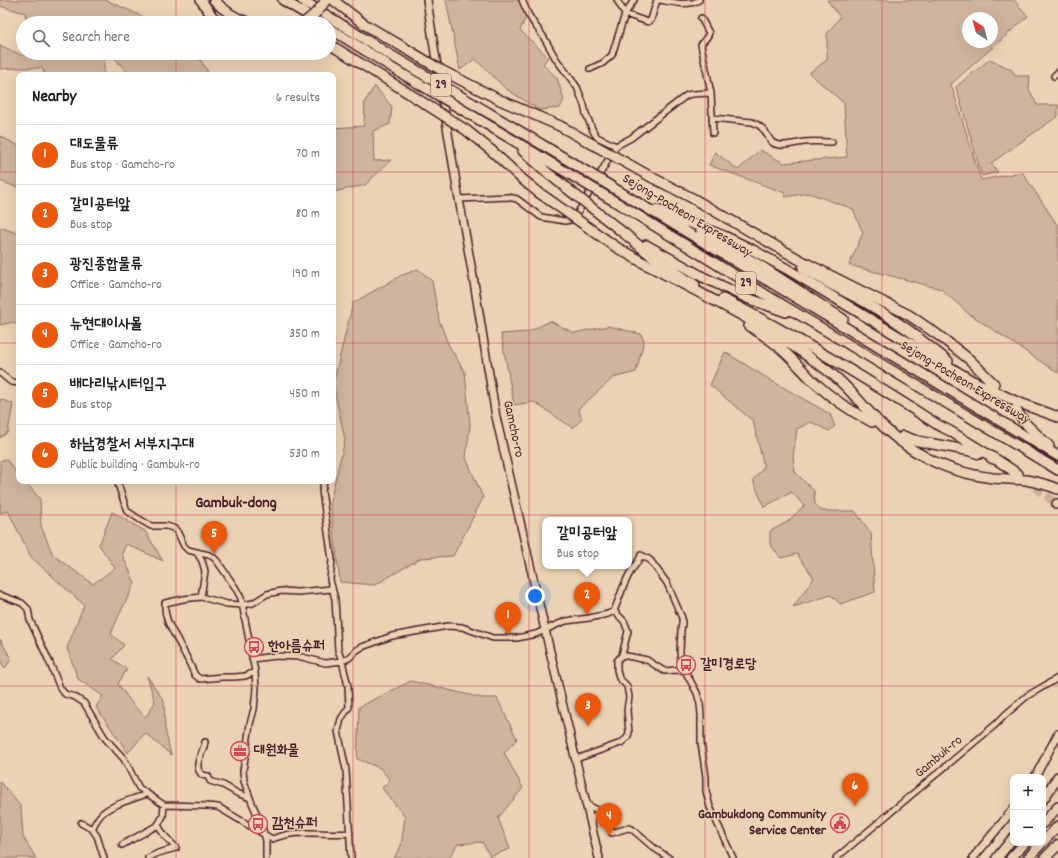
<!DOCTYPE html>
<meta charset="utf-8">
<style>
body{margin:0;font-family:Dekko,"Poor Story",sans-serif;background:#f2f2f2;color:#202124}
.controls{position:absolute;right:12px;bottom:12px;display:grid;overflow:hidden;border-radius:8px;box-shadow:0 4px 16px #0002}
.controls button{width:36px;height:36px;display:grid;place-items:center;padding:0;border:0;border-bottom:1px solid #e0e0e0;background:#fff;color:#202124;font:20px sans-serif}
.compass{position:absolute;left:962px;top:12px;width:36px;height:36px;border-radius:50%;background:#fff;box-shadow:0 4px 16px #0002;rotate:324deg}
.you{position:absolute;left:535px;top:596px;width:14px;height:14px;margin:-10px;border:3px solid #fff;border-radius:50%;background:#1a73e8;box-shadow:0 0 0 6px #1a73e833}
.badge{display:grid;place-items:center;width:26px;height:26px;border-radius:50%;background:#ea580c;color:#fff;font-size:13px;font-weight:700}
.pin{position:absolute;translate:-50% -33px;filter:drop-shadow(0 1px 2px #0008)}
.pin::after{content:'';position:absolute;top:21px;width:14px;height:12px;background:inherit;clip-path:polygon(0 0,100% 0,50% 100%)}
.popup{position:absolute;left:542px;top:517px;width:90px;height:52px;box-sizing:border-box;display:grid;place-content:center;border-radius:8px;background:#fff;filter:drop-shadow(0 1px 3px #0005);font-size:13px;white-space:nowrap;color:#757577}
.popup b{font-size:15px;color:#202124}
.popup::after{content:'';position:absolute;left:50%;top:100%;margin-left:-8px;border:8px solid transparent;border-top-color:#fff}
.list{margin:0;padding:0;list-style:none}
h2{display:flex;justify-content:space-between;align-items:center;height:52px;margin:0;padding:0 16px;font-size:17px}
h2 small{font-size:13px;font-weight:400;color:#757577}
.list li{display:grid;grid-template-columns:26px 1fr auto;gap:12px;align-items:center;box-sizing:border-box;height:60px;padding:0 16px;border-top:1px solid #e0e0e0}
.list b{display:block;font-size:15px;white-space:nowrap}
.list p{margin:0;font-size:13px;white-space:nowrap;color:#757577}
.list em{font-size:13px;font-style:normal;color:#757577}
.icon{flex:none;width:22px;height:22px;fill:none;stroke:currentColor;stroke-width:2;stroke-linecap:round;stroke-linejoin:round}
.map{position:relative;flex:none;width:1058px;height:858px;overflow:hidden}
.search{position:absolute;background:#fff;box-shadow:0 4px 16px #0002;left:16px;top:16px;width:320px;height:44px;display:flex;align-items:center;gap:10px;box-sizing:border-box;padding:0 14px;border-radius:22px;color:#757577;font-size:15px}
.panel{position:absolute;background:#fff;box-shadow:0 4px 16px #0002;left:16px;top:72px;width:320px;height:412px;border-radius:8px}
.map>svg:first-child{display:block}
.green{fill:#d1b49e;stroke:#8e6a64;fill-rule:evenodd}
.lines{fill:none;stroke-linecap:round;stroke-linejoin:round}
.motorway-tunnel{stroke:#ccae99;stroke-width:9;stroke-dasharray:9 4.5;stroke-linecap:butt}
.minor-casing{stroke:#4a1f2b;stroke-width:8}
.secondary-casing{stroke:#4a1f2b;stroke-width:10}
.motorway-casing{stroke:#4a1f2b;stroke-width:12}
.minor{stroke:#ecd2b4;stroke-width:5}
.secondary{stroke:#ecd2b4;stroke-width:7}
.motorway{stroke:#ecd2b4;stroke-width:9}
.motorway-bridge-casing{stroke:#4a1f2b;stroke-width:12;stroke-linecap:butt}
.motorway-bridge{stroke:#ecd2b4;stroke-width:9}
.grid{fill:none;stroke:#ca4759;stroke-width:1;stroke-opacity:0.55}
.labels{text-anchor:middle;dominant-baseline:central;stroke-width:3;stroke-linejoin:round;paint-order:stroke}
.shield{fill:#ecd2b4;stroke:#7b5554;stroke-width:1}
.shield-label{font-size:13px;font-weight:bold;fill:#4a1f2b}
.street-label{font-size:14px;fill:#4a1f2b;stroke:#ecd2b4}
.poi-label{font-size:14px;font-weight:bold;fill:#4a1f2b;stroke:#ecd2b4;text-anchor:start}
.quarter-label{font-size:16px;font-weight:bold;fill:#4a1f2b;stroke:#ecd2b4}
</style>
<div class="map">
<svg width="1058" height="858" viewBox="0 0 1058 858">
<rect width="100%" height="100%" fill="#ecd2b4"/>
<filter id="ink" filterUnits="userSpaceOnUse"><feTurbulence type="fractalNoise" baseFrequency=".025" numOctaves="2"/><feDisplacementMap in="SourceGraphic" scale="8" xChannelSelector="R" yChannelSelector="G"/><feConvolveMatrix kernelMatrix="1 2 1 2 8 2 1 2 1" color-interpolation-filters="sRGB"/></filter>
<g filter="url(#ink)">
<path class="green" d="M0,0H106L157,23H27L25,13L0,6Z
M446,0H519L526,17L520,30L548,57L543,64L557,78L564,100L560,108L539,110L505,88L475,59L460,70Z
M827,0H1014L1028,16L951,84L981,180L1022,172L1058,226V373L968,313L941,289L849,265L863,233L853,209L809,193L785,197V193L709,165L715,152L738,170L760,150L784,163L847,157L844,103L809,73L827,60V34L840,17ZM968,18H992V42H968Z
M0,45L23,56L26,53H104V75H45L42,68H17L0,69Z
M110,53H166V54L170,53H196L210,75H130Z
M990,59L1012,70L1015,76H1030L1029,89L1037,105H1058V116L991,163L998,172L982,176L956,87Z
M375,86L392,107L390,124L373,131L374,161L391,160L365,185L334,192L333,189V128L364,126L365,101Z
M0,136L19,146V188L0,181Z
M0,227L19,234V328L14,322L0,325Z
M418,269L432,281L439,320L448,344L465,372L470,425L466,458L483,498L453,556L421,558L375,585L340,582L330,501L345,440L333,384L353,303L400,276Z
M550,321L574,333L608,326L641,334L644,341L636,372L613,378L578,409L582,419L573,428L534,402L514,405L501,334L528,332Z
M725,352L772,381L830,414L835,426L829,431L811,422L797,429L793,457L795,472L814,491L815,504L822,511H855L871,533L875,592L840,604L831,595L793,607L814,578L797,554L781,558L770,544V531L786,523L804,506L792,492L764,507L753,480L764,467L753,421L710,385Z
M0,399L13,404L8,432L0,438Z
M6,459L19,475V481H25L40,499L41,526L53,555L93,584L115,568L99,545L112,512L145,531L163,561L126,544L122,554L135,583L119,615L111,634L124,645L112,659L127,669L118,684L134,706L146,717L155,702L147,676L164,701L165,729L171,755L145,733L128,753L96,707L103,696L78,679L67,648L84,605L31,557L8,511L0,513V461Z
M0,639L11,659L5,669L0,660Z
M411,681L482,698H497L517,739L504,753L523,788L498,818L510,849L490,856L482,842L458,844L449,858H394L401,846L405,817L382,788L390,780L380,768L357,759L359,707Z
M0,781L21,807L23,837L36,858H0Z"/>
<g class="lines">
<path class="motorway-tunnel" d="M1025,479L1057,504"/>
<defs>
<path id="minor" d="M617,0L625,14L648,22L651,20L657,0
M660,0C672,2 688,7 699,0
M590,69L603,63L612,55L625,14L634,0
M1054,76L1058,72
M711,93L713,133
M712,118L752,122C755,123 759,125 762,128C767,132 768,139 773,143C781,148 796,143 804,142C814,141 823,142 832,142
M616,146L631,138L687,95L692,94L711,93L701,45C703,40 708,38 709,33L701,18
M459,199L508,197L517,199L541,217L565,221L571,220L576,216L616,146L597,137L593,131L586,114L584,105L577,87L556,59L543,36L535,25L528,14L522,0
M0,373L11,382L19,383
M117,481L127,511L139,519L151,526H166L173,528L177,531L184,546L188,550L209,555L213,557L217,561L235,587L241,598L255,672L256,689L254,709L250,724L243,771L244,781L252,803L262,826L266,841V858
M324,481L322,491L332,560L330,580L335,599L338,650L342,661L348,686L349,707L341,719L338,731L346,770L351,858
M197,553L202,561L205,571L201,597
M0,595L22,603L28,609L30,620L49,661L60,688L65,694L75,697L84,703L105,738L124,759L139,788L164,805L207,806L218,807L272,839C278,837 284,835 290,834C310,831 330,835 350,833
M622,655L647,660L664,671L676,670L685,671
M252,659L276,656L302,657L325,663L342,661L349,658L357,650L362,647L392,636L448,626L462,627L493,638H517L536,634L556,625L566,621L589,618L608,614L614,611C619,599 623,585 630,573C633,567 639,562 641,555L650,560L667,583L682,618V624L681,630L680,652L681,662L685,671L697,693L700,704L701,715V743L706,777V791L710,807L733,858
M255,672L245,676L235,677H222L200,679L195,675C190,664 184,652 178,641C171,628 164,619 165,603L183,599L201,597L227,604L242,605L253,603L267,594L281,591L298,592L332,589
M205,742C203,754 192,765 202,775L208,776L210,781L223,785L237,793L250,798
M576,759L621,743L627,738L629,733L627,710L629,697L627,686L619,678L617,670V661L622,655L628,631L624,621L614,611
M586,804L599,811L590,821
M599,811L605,810L612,833L628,828L632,829L654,848L669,858
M81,823L92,829L97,836L104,858
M92,829C95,823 99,815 105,811C116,803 134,799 146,794
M122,845L158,825L163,816L164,805
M148,858L158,853L176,848L164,835L158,825
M836,858L995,725L1006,714L1027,696L1058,678"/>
<path id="secondary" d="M427,0L434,47L457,188L474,282L496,417L545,630L599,858
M1035,777L1058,734
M973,858L1002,823L1013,809"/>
<path id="motorway" d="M201,0L212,16L219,23
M214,0C224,11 235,18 249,23
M283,0L321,23
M302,0L392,56
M333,0L364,24L403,47
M329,28L406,76
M329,44L402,89
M500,100L560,126
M489,113L551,150
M493,128L556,166
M492,151L522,179L538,192
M523,151L550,175
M653,178L692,198L800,260L909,315L938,335L955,348L970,360L994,384
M635,201L918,371L1058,456
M629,210L768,296L1058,470
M657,210L724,236L751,249L787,269L971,380L1017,402L1058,417
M701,231L764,268L843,319
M625,234L654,258L695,285
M646,245L703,277L747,298L786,312
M616,247L649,266
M644,263C708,298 775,329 832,374C853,391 869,414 889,432C900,442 914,451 927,458C947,469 970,475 993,478C1004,479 1015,479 1026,480C1037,482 1048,485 1058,489
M803,268L834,286L861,300L888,316L911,332L948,361
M723,299C797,336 868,380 938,425L950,431L997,460
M749,326C760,333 770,339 779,347C791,357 801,369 812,380C830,397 850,411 872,422
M1015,409L1027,425L1049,446
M903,436L914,440L928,443L971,451L979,454
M991,458L997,460L1018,474
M1057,504H1058
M1043,799L1058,777
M1043,823L1058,807
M1043,842L1058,826
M997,858L1013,838
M1011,858L1025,843
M1028,858L1042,843
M1045,858L1058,845"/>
</defs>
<use href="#minor" class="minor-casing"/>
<use href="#secondary" class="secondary-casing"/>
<use href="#motorway" class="motorway-casing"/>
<use href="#minor" class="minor"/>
<use href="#secondary" class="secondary"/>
<use href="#motorway" class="motorway"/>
<defs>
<path id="motorway-bridge" d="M304,23L318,11L326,0
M403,47L441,70L500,100
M392,56L489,113
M406,76L493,128
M402,89L466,130L492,151
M560,126L653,178
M551,150L635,201
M556,166L629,210
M550,175L625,234
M538,192L616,247"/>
</defs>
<use href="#motorway-bridge" class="motorway-bridge-casing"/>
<use href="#motorway-bridge" class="motorway-bridge"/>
</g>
</g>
<path class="grid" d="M176,0V23M353,0V858M529,0V858M705,0V858M882,0V858M176,53V75M0,172H19M333,172H1058M0,343H19M333,343H1058M176,481V858M0,515H1058M0,686H1058"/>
<defs>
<symbol id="bus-ring" viewBox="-11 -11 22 22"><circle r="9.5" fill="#ecd2b4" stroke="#d1495b" stroke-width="1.5"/><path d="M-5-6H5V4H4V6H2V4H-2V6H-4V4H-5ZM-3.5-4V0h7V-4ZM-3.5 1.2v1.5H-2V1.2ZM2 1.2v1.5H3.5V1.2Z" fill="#d1495b"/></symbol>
<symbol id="office-ring" viewBox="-11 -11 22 22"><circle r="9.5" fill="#ecd2b4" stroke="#d1495b" stroke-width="1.5"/><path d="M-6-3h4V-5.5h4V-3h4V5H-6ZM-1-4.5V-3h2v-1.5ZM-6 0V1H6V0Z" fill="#d1495b"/></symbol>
<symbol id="civic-ring" viewBox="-11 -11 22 22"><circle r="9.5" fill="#ecd2b4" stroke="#d1495b" stroke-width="1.5"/><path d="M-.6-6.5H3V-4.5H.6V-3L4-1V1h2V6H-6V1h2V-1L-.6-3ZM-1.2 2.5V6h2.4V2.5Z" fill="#d1495b"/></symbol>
</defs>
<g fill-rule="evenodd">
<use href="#bus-ring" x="243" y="636" width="22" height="22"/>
<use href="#bus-ring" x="675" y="654" width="22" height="22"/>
<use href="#office-ring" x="229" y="740" width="22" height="22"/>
<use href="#civic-ring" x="829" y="812" width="22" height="22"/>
<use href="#bus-ring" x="247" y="813" width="22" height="22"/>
</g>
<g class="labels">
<g class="shield">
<rect x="431" y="74" width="20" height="22" rx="3"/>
<rect x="736" y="272" width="20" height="22" rx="3"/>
</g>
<g class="shield-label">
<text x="441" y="85">29</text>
<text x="746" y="283">29</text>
</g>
<g class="street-label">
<text transform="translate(687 216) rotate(31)">Sejong-Pocheon Expressway</text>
<text transform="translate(965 383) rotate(31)">Sejong-Pocheon Expressway</text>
<text transform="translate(513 429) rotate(78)">Gamcho-ro</text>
<text transform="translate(939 757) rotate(-40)">Gambuk-ro</text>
</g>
<g class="poi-label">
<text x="268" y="647">한아름슈퍼</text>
<text x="700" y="665">갈미경로당</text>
<text x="254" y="751">대원화물</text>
<text x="826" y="815" text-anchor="end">Gambukdong Community<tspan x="826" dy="16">Service Center</tspan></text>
<text x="272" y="824">감천슈퍼</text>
</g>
<g class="quarter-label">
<text x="236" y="503">Gambuk-dong</text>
</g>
</g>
</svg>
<div class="controls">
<button>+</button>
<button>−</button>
</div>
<svg class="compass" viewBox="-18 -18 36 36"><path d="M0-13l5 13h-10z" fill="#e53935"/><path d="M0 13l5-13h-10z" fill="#757577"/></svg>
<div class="you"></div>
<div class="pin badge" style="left:508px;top:635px">1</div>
<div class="pin badge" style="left:587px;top:615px">2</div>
<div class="popup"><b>갈미공터앞</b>Bus stop</div>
<div class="pin badge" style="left:588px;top:726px">3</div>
<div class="pin badge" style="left:609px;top:836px">4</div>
<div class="pin badge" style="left:214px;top:554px">5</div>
<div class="pin badge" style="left:855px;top:806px">6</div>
<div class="search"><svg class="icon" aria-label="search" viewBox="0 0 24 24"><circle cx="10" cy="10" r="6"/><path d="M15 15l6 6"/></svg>Search here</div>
<section class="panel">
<h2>Nearby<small>6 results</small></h2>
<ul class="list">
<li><span class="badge">1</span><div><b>대도물류</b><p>Bus stop · Gamcho-ro</p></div><em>70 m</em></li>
<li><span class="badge">2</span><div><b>갈미공터앞</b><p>Bus stop</p></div><em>80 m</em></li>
<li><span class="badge">3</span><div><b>광진종합물류</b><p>Office · Gamcho-ro</p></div><em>190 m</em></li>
<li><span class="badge">4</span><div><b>뉴현대이사몰</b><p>Office · Gamcho-ro</p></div><em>350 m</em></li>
<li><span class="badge">5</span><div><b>배다리낚시터입구</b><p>Bus stop</p></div><em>450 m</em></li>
<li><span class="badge">6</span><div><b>하남경찰서 서부지구대</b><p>Public building · Gambuk-ro</p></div><em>530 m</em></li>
</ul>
</section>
</div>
